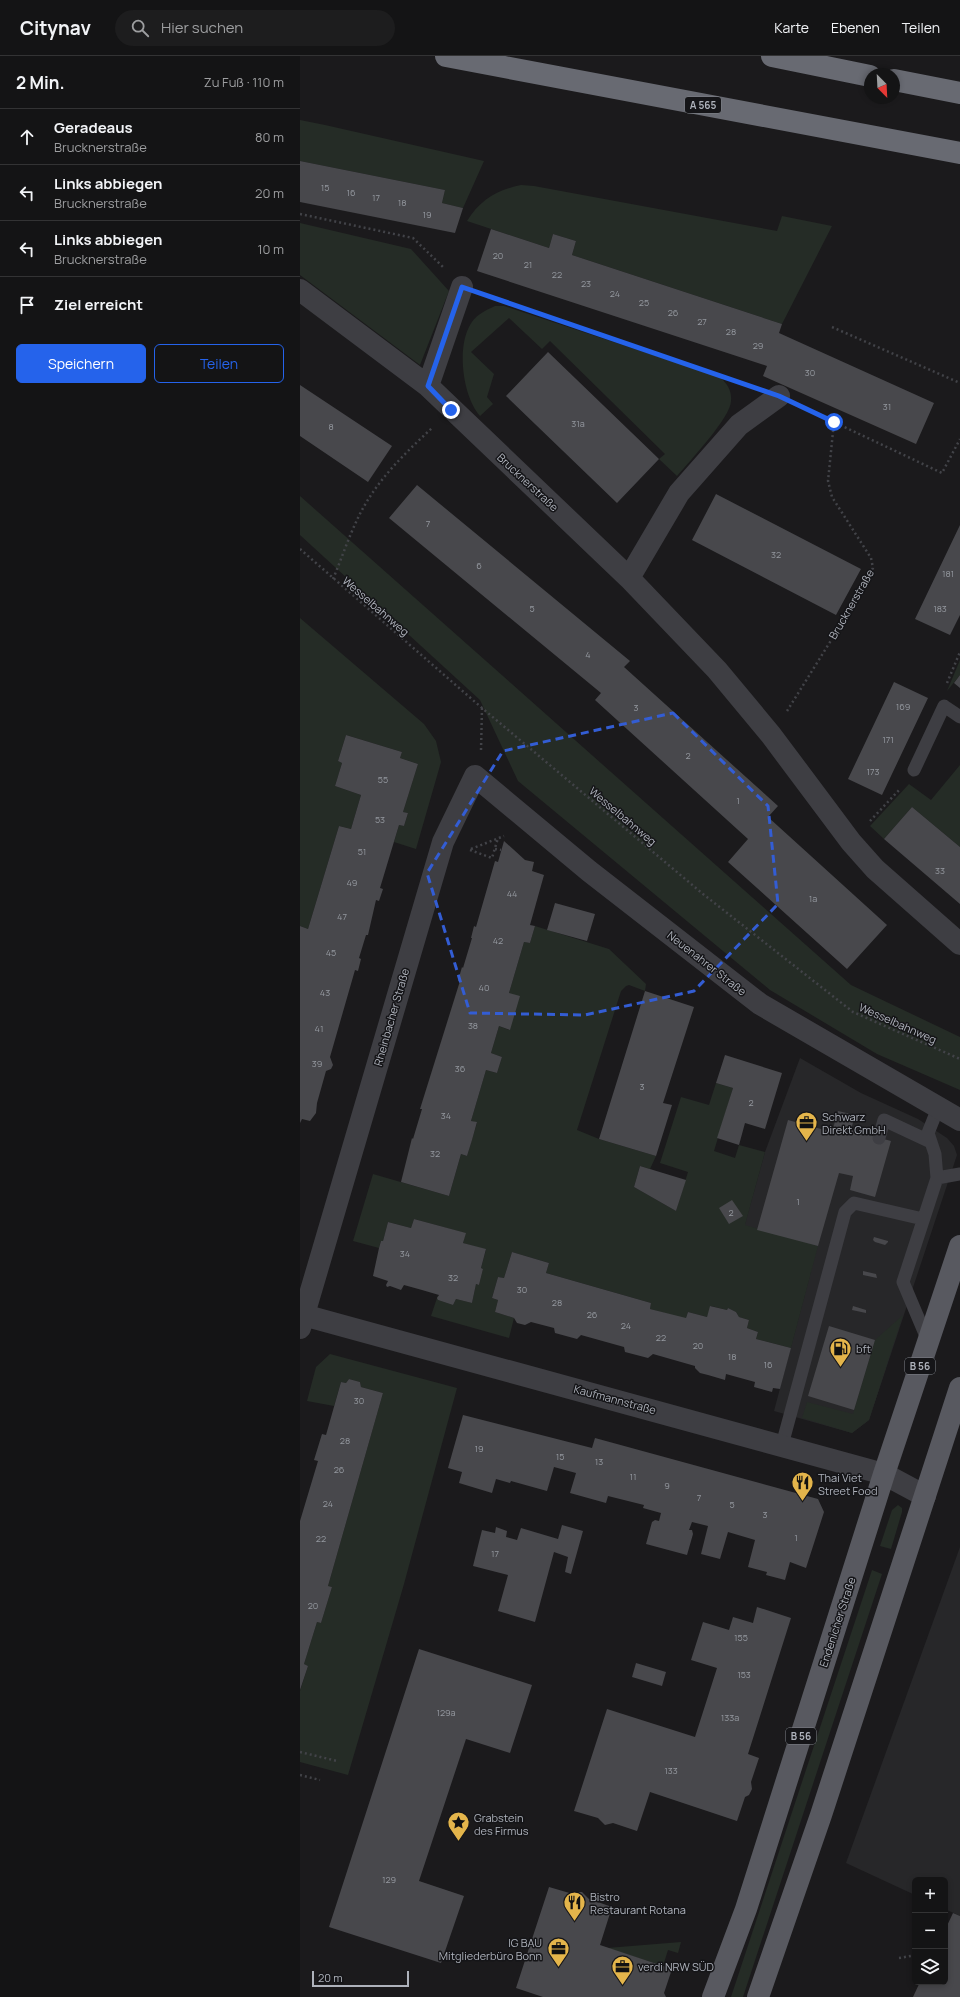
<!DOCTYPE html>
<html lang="de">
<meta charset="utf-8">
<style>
body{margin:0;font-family:Manrope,sans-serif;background:#1d1d1e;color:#f1f3f6}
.controls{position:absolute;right:12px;bottom:12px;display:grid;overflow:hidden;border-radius:6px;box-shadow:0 2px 6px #0003}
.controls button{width:36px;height:36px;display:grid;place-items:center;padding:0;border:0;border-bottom:1px solid #333334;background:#141415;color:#f1f3f6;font:20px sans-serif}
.compass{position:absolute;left:564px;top:12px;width:36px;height:36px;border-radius:50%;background:#141415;box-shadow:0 2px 6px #0003;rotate:156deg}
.scale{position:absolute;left:12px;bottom:10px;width:97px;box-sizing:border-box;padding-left:4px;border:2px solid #aeb2bb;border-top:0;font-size:11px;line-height:14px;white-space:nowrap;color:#aeb2bb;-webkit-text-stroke:3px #151518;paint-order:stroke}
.stop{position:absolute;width:12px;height:12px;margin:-9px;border:3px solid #2563eb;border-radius:50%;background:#fff}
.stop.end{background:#2563eb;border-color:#fff;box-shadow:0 1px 4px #0008}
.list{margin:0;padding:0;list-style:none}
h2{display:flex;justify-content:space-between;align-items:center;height:52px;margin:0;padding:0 16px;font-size:17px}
h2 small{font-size:13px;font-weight:400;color:#9d9ea0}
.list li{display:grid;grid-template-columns:26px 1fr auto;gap:12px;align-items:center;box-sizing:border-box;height:56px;padding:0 16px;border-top:1px solid #333334}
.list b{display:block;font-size:15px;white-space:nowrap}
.list p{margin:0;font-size:13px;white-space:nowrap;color:#9d9ea0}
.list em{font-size:13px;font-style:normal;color:#9d9ea0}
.actions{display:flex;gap:8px;padding:12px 16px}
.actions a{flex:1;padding:9px 0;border:1px solid #2563eb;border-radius:6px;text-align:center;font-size:14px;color:#2563eb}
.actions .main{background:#2563eb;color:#fff}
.icon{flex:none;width:22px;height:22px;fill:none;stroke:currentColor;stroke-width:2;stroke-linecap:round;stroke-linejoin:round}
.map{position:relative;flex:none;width:660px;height:1941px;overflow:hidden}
header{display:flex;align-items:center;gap:24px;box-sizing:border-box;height:56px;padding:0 20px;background:#141415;border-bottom:1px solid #333334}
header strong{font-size:19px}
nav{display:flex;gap:22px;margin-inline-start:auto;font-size:14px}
.search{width:280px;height:36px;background:#1d1d1e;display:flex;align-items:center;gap:10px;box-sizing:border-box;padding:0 14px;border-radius:22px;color:#9d9ea0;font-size:15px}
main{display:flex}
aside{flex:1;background:#141415}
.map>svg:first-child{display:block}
.built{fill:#272729}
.green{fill:#252c26}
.building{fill:#48484c}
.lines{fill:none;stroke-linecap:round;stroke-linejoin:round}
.path{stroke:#424348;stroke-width:2.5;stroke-dasharray:2 3;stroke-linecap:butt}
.service{stroke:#3e3e43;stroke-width:13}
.minor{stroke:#3e3e43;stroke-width:22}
.primary{stroke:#585960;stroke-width:22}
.motorway{stroke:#686a72;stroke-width:22}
.route{stroke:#2563eb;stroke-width:5}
.marked{fill:none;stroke:#335dd4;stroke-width:3;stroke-dasharray:8 5;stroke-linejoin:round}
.labels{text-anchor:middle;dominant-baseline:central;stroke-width:3;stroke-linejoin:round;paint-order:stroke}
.number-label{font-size:9px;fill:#94989f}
.shield{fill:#151518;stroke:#80838a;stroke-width:1}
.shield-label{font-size:10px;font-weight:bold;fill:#aeb2bb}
.street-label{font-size:11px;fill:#aeb2bb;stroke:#151518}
.poi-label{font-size:11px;fill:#aeb2bb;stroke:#151518;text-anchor:start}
</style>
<header>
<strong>Citynav</strong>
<div class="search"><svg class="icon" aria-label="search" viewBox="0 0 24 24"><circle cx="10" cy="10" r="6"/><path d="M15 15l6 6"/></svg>Hier suchen</div>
<nav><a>Karte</a><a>Ebenen</a><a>Teilen</a></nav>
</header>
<main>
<aside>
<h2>2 Min.<small>Zu Fuß · 110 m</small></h2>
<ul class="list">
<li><svg class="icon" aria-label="ahead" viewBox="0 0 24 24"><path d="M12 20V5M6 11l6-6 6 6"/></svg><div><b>Geradeaus</b><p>Brucknerstraße</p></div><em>80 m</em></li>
<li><svg class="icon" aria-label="left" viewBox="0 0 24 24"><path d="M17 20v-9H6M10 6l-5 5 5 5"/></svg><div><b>Links abbiegen</b><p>Brucknerstraße</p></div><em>20 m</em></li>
<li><svg class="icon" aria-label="left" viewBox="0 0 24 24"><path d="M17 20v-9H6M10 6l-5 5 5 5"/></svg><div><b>Links abbiegen</b><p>Brucknerstraße</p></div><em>10 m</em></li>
<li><svg class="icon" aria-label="arrive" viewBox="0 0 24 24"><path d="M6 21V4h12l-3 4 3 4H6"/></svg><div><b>Ziel erreicht</b></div></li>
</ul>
<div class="actions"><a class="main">Speichern</a><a>Teilen</a></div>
</aside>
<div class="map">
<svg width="660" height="1941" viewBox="0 0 660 1941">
<rect width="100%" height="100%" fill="#1b1a1c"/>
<path class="built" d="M500,1002L561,1037L618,1063L647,1082L654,1090L657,1099L569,1364L552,1377L474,1355L511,1215L438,1193L465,1096Z
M660,1491V1860L645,1853V1824H615V1839L546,1807Z"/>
<path class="green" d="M0,64L25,69L184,105L163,152L142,147L145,134L0,105Z
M221,129L234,130L477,175L482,160L532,170L482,268L272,199L276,185L253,178L249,192L167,165C180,144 197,134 221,129Z
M0,167L111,193L149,235L120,309L0,219Z
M195,250H204L420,321C427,328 432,334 431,345C431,361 389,406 377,420L359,403L365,398L250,285L242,293L209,262L171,296L194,318L187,341L193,348L180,360C163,341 157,294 169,271C174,260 184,255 195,250Z
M0,440L551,929L660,981V1034L577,998L470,934L218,725L180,644L0,479Z
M0,562L124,668L136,685L141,706L116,793L94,786L99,769L104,770L108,757L103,756L118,708L100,702L102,696L46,679L38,705L42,707L35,730L61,739L51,773L39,770L8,873L0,870Z
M660,604V619L647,635Z
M660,709V791L612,751L584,783L570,770L609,728L631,744Z
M235,870L309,893L346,928L345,935L329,929L326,930L321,935L277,1074L299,1083L356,1100L350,1113L340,1110L334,1131L376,1155L388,1116L360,1107L381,1041L409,1049L416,1027L433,1032L414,1095L435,1102L439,1089L465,1096L445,1169L518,1190L491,1292L456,1283L458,1276L447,1272L449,1264L439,1261L436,1256L428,1252L427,1254L411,1250L407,1261L388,1256L386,1263L350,1253L351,1247L246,1217L249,1207L212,1196L204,1222L198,1221L192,1242L198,1244L195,1256L214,1262L209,1282L131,1260L138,1239V1244L153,1249L156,1243L172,1247L176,1228L179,1229L183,1213L181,1212L186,1194L163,1187L165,1177L114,1163L111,1172L88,1166L83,1185H81L79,1192L53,1185L73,1118L149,1140L161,1098L167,1100L177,1067L171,1065L186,1014L197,1017L202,1001L191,997L199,970L209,974V937L224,886L230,887Z
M603,1259L569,1364L552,1377L502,1362L507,1346L553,1358L575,1284Z
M30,1298L157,1332L104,1528L48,1719L0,1706V1635L8,1610L4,1608L17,1566L21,1567L32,1531L28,1530L83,1337L61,1331L60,1326L49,1323L46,1327L41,1326L34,1350L7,1345L16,1311Z
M598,1449L602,1452V1456L591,1493L580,1490L592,1454Z
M572,1514L582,1518L443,1941H431Z
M381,1886L378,1897L368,1894L363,1910L307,1892Z"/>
<path class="building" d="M0,105L145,134L142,147L163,152L155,177L0,146Z
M191,173L249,192L253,178L276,185L272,199L482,268L479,277L634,347L616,388L463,320L467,310L177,215Z
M248,296L359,403L317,447L206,340Z
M0,329L92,390L68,426L0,380Z
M117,429L330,605L324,611L478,750L468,761L587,869L547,913L428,806L448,783L295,644L301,637L89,462Z
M416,438L561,513L536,559L392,484Z
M660,469V559L650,579L615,563Z
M660,619V632L654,627Z
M594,626L628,642L582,739L548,723Z
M46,679L102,696L100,702L118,708L103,756L108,757L104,770L99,769L80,832L83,833L79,845L76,844L68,879H66L59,902L61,903L58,915L55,914L30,1001L33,1009L31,1013L26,1015L17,1047L16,1057L10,1065L2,1063L0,1067V870L8,873L39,770L51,773L61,739L35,730L42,707L38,705Z
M612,751L660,791V848L584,783Z
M204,785L225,804L234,806L232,815L244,819L230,869L235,870L230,887L224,886L209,937L220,940L210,974L199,970L191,997L202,1001L197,1017L186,1014L171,1065L177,1066L172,1084L167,1100L161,1098L149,1140L101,1126L112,1082L113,1083L122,1053H120L160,925H158L162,911L163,912L172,882H171L174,870L176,871L195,805L198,806Z
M255,847L295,858L287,885L247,874Z
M345,935L394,951L363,1047L372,1049L356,1100L299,1083Z
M425,999L482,1017L465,1073L445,1067L439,1089L417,1082L433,1032L416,1027Z
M538,1055L555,1059L551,1074L591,1085L575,1141L550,1134L553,1120L539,1117L518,1190L457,1174L488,1064L532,1076Z
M340,1110L386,1124L376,1155L334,1131Z
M432,1144L443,1160L429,1168L419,1152Z
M114,1163L166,1177L163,1187L186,1193L181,1212L183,1213L179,1229L176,1228L172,1247L156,1243L153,1249L138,1244L137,1242L139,1239L122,1234L104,1229L101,1234L90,1230L87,1231L86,1229L88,1225L73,1220L79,1192L81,1185H83L88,1166L111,1172Z
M574,1181L588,1185V1186L585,1189L575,1186L573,1184Z
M212,1196L249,1207L246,1217L351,1247L350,1253L386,1262L388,1256L407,1261L410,1250L427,1254L428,1252L436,1256L439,1261L449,1264L447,1272L458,1276L456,1283L491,1292L480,1333L473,1332L472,1336L454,1331L455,1326L426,1318L425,1324L408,1319L400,1317L395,1312V1310L353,1298L348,1302L325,1296L324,1291L281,1279L277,1283L255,1277L254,1272L231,1266L225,1269L217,1267L214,1262L195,1256L198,1244L192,1242L198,1221L204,1222Z
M563,1215L576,1218L577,1222L563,1219Z
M553,1250L566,1254V1257L552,1254Z
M529,1270L575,1284L554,1354L508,1340Z
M49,1323L60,1326L61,1331L83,1337L28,1530L32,1531L21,1567L17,1566L4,1608L8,1610L0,1634V1465L18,1405L14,1404L22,1378L26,1379L41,1326L46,1327Z
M163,1359L292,1392L295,1382L518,1443L524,1456L506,1512L490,1506L485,1524L466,1519L467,1516L448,1511L455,1484L428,1476L420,1503L401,1498L408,1470L392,1466L389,1474H392L393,1478L387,1499L346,1488L352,1466L355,1464L359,1465L361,1457L343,1452L344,1449L308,1440L306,1447L270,1437L276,1417L254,1411L247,1435L211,1425L210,1427L196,1423L192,1437L159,1427L162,1416L148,1412Z
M262,1469L283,1475L271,1518L265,1516L268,1501L254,1496L235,1566L198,1555L208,1519L173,1510L182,1474L195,1477L196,1471L207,1475L206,1481L217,1484L221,1472L258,1483Z
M457,1551L491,1562L448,1698L459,1702L451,1726L452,1733L449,1739L445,1741L437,1765L350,1736L337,1775L313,1767L305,1769L298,1762L274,1755L307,1653L395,1681L417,1612L391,1604L403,1566L429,1574L433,1561L453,1567Z
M119,1593L232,1629L210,1697L166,1683L119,1825L164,1840L141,1907L29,1871Z
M336,1607L366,1616L362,1630L332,1621Z
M249,1831L273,1838L279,1836H282L289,1843L312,1851L300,1889L372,1913L364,1937L366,1941H243L216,1932Z
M653,1857L660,1860V1941H613L620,1926H645V1874Z"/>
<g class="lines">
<path class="path" d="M0,158L113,182L143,211
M188,240L446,328
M532,271L660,327
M504,352L642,417L660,383
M0,493L182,652L403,838L553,956L660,1003
M33,523C41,504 48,483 57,464C74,427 103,399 132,372
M647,627L660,596
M487,655L540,570L573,512L571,502L532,441L528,425L534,366
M181,694L182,652
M570,765L600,733
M171,793L204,780
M195,793L201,794
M170,794L192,802L198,782
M0,1696L37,1705
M0,1719L20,1724
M599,1902L611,1900L615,1901"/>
<path class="service" d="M614,714L644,650L660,661
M579,1082L584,1064L631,1086
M637,1122L635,1098L628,1077L638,1052
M628,1285L603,1226L637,1122L660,1118
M482,1389L545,1156L554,1147L623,1163"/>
<path class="minor" d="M0,234L128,330L329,522L417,614L471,679L551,786L575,813L660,888
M128,330L162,231
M329,522L379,437L439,369L479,340
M0,1258L584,1418L625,1440
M0,1272L143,786L175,720L289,815L460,948L660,1064"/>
<path class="primary" d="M413,1941L446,1853L584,1418L660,1190
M458,1941L521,1759L660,1332"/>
<path class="motorway" d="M146,0L660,97
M472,0L570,20
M594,24L660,37"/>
</g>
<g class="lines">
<path class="route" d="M151,354L128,330L162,231L479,340L534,366"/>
</g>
<path class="marked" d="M373,657L468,750L478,848L394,935L285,959L170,957L127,817L203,695Z"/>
<defs>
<symbol id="office-pin" viewBox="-11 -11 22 30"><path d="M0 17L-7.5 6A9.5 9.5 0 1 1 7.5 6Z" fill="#e4b54b" stroke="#151518"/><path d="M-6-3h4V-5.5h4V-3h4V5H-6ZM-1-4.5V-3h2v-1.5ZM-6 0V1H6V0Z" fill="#111"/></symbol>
<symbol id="fuel-pin" viewBox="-11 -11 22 30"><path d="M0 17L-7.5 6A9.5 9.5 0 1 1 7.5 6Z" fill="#e4b54b" stroke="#151518"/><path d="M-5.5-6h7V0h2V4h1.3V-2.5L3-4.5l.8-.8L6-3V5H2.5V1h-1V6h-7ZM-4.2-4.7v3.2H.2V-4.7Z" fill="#111"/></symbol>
<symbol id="restaurant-pin" viewBox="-11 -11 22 30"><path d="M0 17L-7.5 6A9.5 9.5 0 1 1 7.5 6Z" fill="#e4b54b" stroke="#151518"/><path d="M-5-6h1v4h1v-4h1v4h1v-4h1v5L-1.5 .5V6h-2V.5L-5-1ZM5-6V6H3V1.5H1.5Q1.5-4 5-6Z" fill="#111"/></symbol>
<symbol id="sight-pin" viewBox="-11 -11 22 30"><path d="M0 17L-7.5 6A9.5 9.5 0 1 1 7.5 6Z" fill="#e4b54b" stroke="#151518"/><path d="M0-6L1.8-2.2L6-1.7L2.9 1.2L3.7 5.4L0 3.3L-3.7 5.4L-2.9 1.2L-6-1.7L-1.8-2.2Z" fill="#111"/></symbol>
</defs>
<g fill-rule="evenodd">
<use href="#office-pin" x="494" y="1054" width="25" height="34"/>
<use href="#fuel-pin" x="528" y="1280" width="25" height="34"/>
<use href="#restaurant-pin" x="490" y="1414" width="25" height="34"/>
<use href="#sight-pin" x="146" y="1754" width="25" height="34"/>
<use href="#restaurant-pin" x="262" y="1834" width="25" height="34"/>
<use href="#office-pin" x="246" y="1880" width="25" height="34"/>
<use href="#office-pin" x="310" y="1898" width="25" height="34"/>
</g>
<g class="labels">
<g class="number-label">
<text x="25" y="131">15</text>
<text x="51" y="136">16</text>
<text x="76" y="141">17</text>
<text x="102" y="146">18</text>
<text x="127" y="158">19</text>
<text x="198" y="199">20</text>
<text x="228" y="208">21</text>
<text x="257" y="218">22</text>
<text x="286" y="227">23</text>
<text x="315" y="237">24</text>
<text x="344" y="246">25</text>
<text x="373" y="256">26</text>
<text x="402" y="265">27</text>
<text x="431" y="275">28</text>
<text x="458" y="289">29</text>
<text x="510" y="316">30</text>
<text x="587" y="350">31</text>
<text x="278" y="367">31a</text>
<text x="31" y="370">8</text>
<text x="128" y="467">7</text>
<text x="476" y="498">32</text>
<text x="179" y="509">6</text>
<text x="648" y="517">181</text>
<text x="232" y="552">5</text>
<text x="640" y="552">183</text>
<text x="288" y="598">4</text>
<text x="603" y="650">169</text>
<text x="336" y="651">3</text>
<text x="588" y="683">171</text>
<text x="388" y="699">2</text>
<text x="573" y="715">173</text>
<text x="83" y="723">55</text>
<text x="438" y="744">1</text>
<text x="80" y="763">53</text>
<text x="62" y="795">51</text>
<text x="640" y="814">33</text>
<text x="52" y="826">49</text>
<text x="212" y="837">44</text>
<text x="513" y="842">1a</text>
<text x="42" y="860">47</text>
<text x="198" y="884">42</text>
<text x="31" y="896">45</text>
<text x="184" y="931">40</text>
<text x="25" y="936">43</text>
<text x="173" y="969">38</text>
<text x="19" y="972">41</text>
<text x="17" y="1007">39</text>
<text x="160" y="1012">36</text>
<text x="342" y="1030">3</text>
<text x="451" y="1046">2</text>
<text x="146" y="1059">34</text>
<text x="135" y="1097">32</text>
<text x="498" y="1145">1</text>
<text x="431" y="1156">2</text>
<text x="105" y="1197">34</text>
<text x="153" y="1221">32</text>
<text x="222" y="1233">30</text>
<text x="257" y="1246">28</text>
<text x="292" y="1258">26</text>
<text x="326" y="1269">24</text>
<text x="361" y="1281">22</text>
<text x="398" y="1289">20</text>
<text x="432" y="1300">18</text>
<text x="468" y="1308">16</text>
<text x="59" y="1344">30</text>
<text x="45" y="1384">28</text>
<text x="179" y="1392">19</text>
<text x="260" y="1400">15</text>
<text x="299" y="1405">13</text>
<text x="39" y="1413">26</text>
<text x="333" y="1420">11</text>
<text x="367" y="1429">9</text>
<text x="399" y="1441">7</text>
<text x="28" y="1447">24</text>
<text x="432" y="1448">5</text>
<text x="465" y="1458">3</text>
<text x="496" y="1481">1</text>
<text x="21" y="1482">22</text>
<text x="195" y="1497">17</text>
<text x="13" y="1549">20</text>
<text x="441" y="1581">155</text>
<text x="444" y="1618">153</text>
<text x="146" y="1656">129a</text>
<text x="430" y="1661">133a</text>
<text x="371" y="1714">133</text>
<text x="89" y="1823">129</text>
</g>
<g class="shield">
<rect x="385" y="41" width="36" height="16" rx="3"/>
<rect x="605" y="1302" width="30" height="16" rx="3"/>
<rect x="486" y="1672" width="30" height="16" rx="3"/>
</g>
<g class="shield-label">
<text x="403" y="49">A 565</text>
<text x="620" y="1310">B 56</text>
<text x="501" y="1680">B 56</text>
</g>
<g class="street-label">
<text transform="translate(228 426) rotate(43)">Brucknerstraße</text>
<text transform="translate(551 548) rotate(-60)">Brucknerstraße</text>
<text transform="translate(76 550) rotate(41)">Wesselbahnweg</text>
<text transform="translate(323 760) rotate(40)">Wesselbahnweg</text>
<text transform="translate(407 907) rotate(38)">Neuenahrer Straße</text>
<text transform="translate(91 961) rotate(-74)">Rheinbacher Straße</text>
<text transform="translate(598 967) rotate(24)">Wesselbahnweg</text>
<text transform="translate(315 1343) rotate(15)">Kaufmannstraße</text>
<text transform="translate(537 1566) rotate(-72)">Endenicher Straße</text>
</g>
<g class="poi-label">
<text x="522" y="1060">Schwarz<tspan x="522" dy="13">Direkt GmbH</tspan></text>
<text x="556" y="1292">bft</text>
<text x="518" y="1421">Thai Viet<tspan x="518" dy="13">Street Food</tspan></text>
<text x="174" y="1761">Grabstein<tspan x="174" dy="13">des Firmus</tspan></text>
<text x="290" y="1840">Bistro<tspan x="290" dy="13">Restaurant Rotana</tspan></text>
<text x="242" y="1886" text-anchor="end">IG BAU<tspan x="242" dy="13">Mitgliederbüro Bonn</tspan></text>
<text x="338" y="1910">verdi NRW SÜD</text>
</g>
</g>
</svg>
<div class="controls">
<button>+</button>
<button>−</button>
<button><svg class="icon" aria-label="layers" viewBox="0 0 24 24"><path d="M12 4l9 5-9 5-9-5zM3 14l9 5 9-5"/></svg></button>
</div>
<svg class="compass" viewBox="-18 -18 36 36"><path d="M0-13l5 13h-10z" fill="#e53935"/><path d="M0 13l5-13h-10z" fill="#9d9ea0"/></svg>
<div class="scale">20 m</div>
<div class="stop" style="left:534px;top:366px"></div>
<div class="stop end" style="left:151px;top:354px"></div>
</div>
</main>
